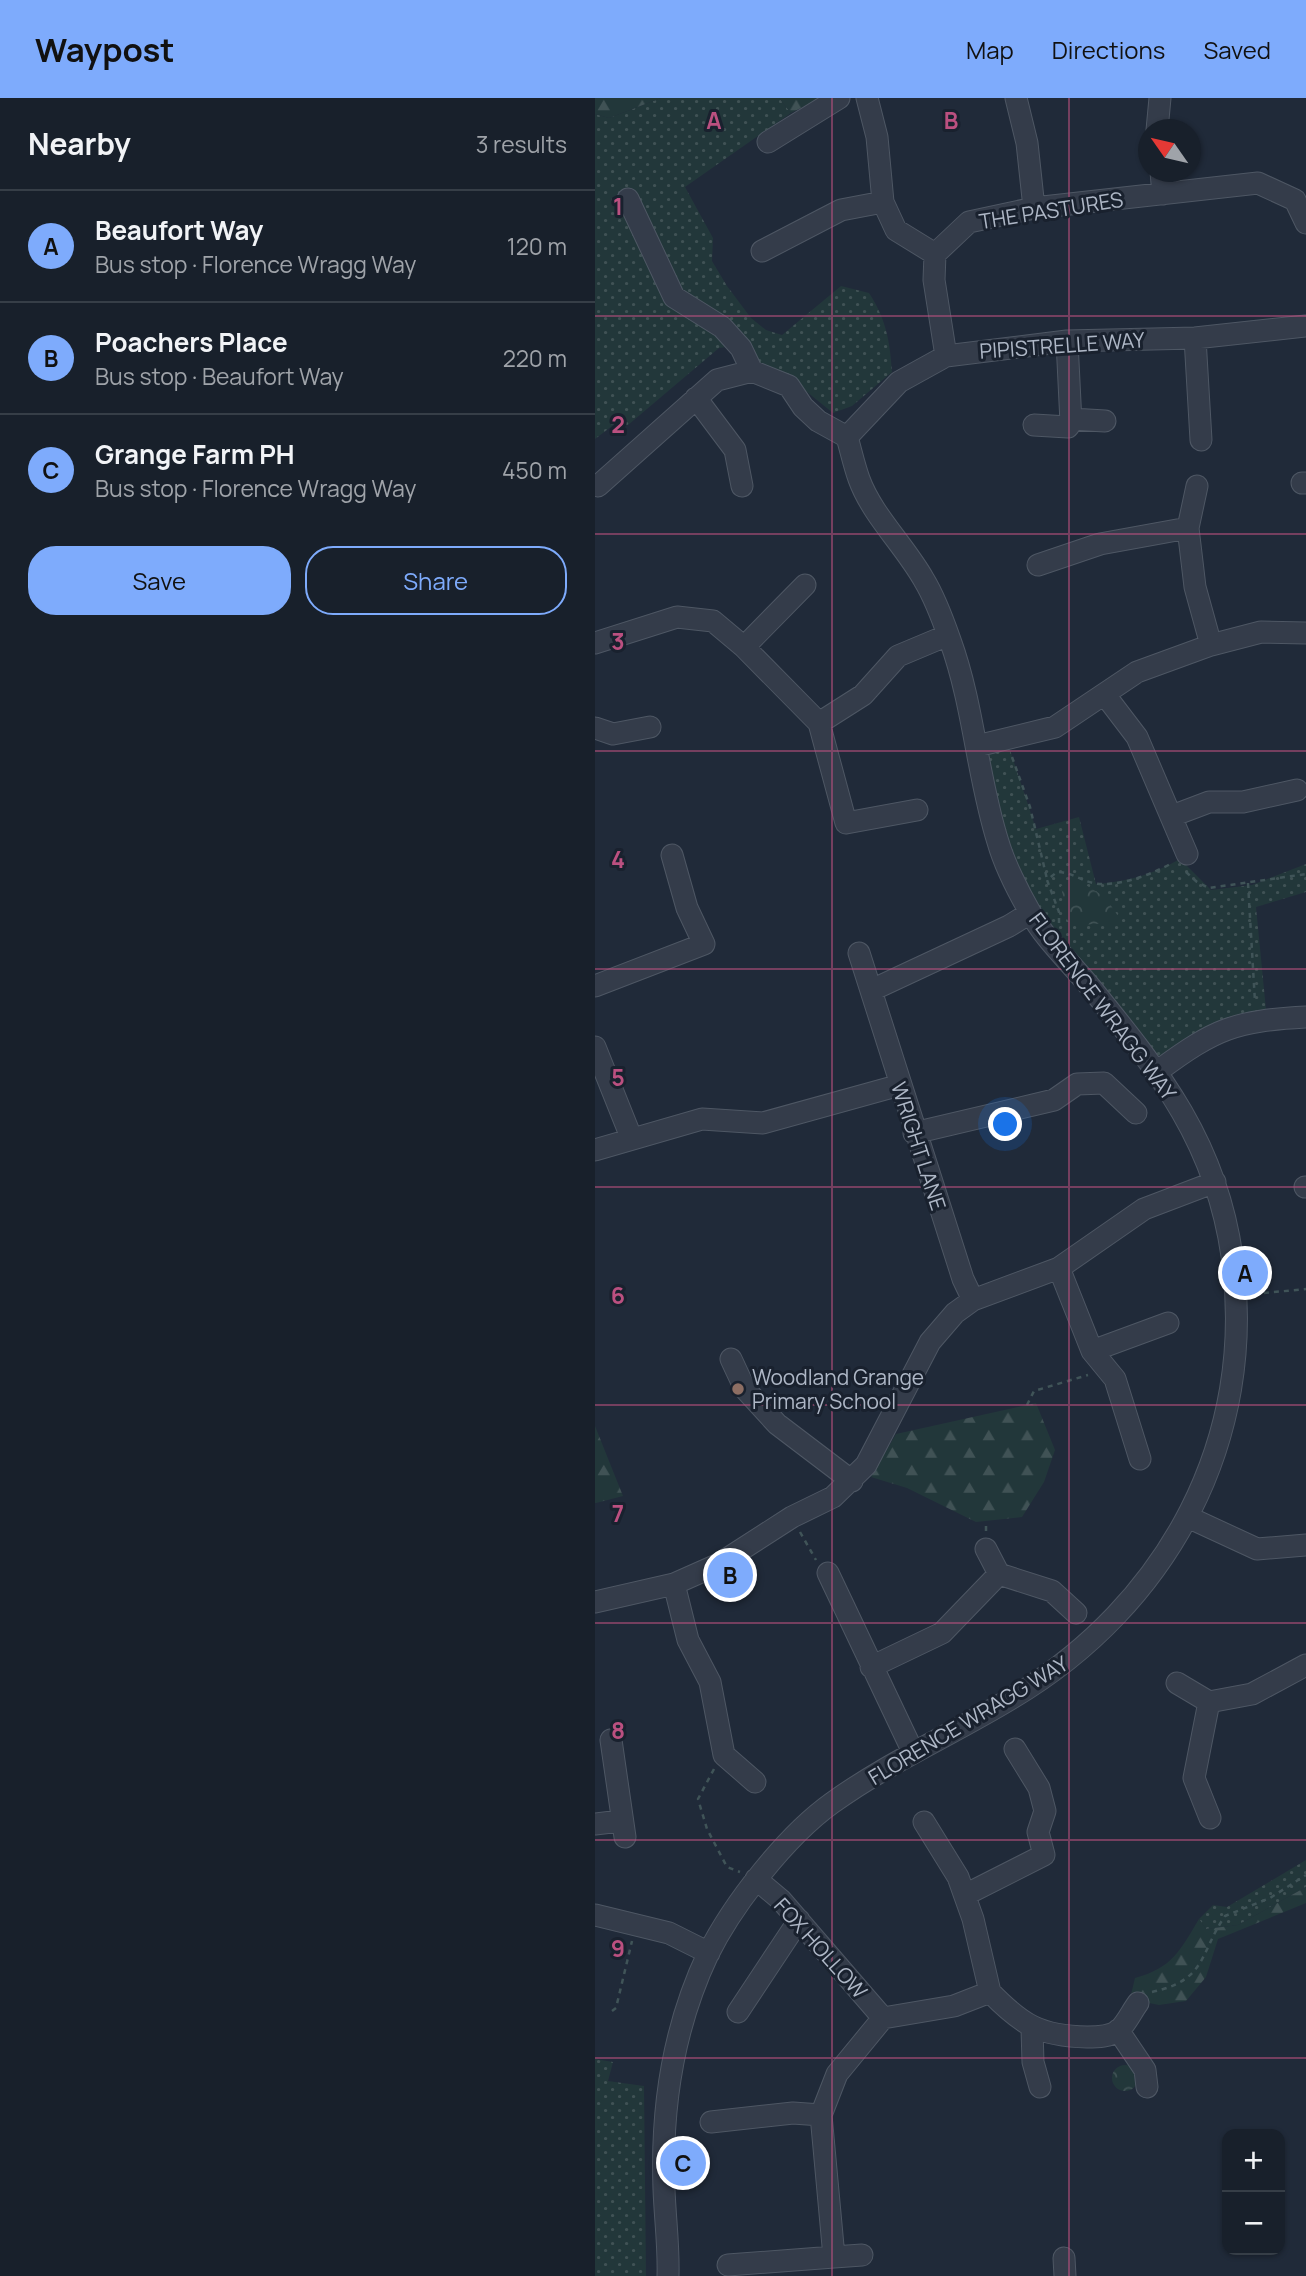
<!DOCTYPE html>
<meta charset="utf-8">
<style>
body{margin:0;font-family:Manrope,sans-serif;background:#252d37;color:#f1f3f6}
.controls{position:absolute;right:21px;bottom:21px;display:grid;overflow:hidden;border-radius:14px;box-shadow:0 2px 5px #0004}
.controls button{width:63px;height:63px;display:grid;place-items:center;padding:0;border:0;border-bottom:2px solid #363e47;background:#18202b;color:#f1f3f6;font:35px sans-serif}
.compass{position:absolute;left:543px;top:21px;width:63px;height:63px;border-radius:50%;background:#18202b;box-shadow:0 2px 5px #0004;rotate:304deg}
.you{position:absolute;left:411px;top:1027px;width:24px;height:24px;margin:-18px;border:5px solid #fff;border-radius:50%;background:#1a73e8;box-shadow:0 0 0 10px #1a73e833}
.badge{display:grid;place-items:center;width:46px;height:46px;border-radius:50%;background:#7eabfc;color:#111;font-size:23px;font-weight:700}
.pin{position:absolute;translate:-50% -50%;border:4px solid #fff;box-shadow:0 2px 7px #0006}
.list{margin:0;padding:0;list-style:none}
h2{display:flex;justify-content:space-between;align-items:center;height:91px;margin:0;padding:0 28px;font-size:30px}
h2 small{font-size:23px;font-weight:400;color:#9fa3a9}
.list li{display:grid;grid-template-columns:46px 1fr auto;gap:21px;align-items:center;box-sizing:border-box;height:112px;padding:0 28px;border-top:2px solid #363e47}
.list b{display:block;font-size:26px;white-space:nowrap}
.list p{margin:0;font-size:23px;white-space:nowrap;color:#9fa3a9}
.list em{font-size:23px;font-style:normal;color:#9fa3a9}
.actions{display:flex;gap:14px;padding:21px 28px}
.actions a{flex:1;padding:16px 0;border:2px solid #7eabfc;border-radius:28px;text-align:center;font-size:24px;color:#7eabfc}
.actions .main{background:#7eabfc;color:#111}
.map{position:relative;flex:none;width:711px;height:2178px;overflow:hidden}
header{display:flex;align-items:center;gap:42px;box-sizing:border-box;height:98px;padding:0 35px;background:#7eabfc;color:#111}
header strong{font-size:33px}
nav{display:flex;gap:38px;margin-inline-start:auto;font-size:24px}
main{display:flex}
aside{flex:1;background:#18202b}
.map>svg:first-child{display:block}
.grass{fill:url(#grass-dots)}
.forest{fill:url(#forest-firs)}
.park{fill:url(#park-crowns)}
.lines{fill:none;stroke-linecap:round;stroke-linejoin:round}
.minor-casing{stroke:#4e5764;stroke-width:23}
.path{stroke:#405458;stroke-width:2.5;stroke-dasharray:5 5;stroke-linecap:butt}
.minor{stroke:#343c4a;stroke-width:21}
.grid{fill:none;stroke:#bb5080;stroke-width:2;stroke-opacity:0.55}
.education-dot{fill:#8d6e63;stroke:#19212e;stroke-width:2.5}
.labels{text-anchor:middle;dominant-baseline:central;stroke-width:6;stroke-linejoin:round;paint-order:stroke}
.street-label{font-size:21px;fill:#aeb7c6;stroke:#19212e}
.poi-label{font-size:21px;fill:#aeb7c6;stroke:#19212e;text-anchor:start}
.grid-label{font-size:23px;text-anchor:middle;font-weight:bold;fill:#bb5080;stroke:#19212e;stroke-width:6;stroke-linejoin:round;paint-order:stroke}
</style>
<header>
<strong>Waypost</strong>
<nav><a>Map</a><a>Directions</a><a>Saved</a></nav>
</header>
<main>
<aside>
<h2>Nearby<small>3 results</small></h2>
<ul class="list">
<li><span class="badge">A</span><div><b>Beaufort Way</b><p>Bus stop · Florence Wragg Way</p></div><em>120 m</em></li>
<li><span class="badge">B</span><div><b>Poachers Place</b><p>Bus stop · Beaufort Way</p></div><em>220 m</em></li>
<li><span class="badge">C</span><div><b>Grange Farm PH</b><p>Bus stop · Florence Wragg Way</p></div><em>450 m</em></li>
</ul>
<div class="actions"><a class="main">Save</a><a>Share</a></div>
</aside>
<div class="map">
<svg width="711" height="2178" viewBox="0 0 711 2178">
<defs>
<pattern id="grass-dots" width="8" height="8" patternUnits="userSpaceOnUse" patternTransform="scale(1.75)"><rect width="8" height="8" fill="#22373a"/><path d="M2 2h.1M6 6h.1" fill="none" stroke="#405255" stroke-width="1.8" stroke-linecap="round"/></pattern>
<pattern id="forest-firs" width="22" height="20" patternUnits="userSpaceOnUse" patternTransform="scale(1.75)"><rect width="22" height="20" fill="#22373a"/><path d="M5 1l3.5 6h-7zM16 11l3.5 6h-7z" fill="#405255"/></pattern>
<pattern id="park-crowns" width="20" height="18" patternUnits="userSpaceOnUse" patternTransform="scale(1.75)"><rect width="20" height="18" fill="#22373a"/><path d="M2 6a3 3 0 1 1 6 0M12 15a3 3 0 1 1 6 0" fill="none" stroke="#405255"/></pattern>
</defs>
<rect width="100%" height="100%" fill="#202a39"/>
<path class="grass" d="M66,0H184L196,15L90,89L118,140L117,163L132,188L156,220L171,232L187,237L246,188L274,195C291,221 295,243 297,274L257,308L238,315L191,277L162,266L154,246L124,250L33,327L21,325L0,341V16L14,20Z
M412,643L441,731L484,719L501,786C531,784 559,776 585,761L616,792L657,787L711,766V794L661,809L672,922L563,973L427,794L382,648Z
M711,1762V1789L643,1827L611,1831L604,1821L618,1807L632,1809Z
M0,1961L18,1964L13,1983L49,1988L51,2178H0Z"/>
<path class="forest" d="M0,0H66L14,20L0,16Z
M184,0H226L196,15Z
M441,1305L460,1352L449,1384L427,1419L381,1424L312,1390L276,1379L301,1336Z
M0,1328L28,1398L1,1405H0Z
M711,1789V1805L623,1841L611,1879L591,1903L564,1907L535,1901L540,1880C577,1870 585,1853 604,1821L611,1831L643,1827Z"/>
<path class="park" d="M486,784L510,799L523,818L522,824L476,828L472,821L466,788Z
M517 1980a13 13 0 1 1 26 0a13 13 0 1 1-26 0Z"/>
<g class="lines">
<defs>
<path id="minor" d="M272,0L282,39L288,104L301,132L340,156
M421,0L432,45L439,110
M562,32L565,0
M173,44L244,0
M566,74L568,96
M33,101L79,199L127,229L146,250L157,273
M167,153L246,112L288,104
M600,240L606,342
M351,258L339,182L340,156L374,124L439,110L663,85L700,102L711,125
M101,300L140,352L147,388
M476,321L510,323
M439,327L473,329L476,325L472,243
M252,339L304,284L351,258L472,243L600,240L711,228
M707,385H711
M3,388L122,282L157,273L194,288L208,309L223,323L252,339
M602,388L593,430L600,489L616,547
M443,467L505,446L593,430
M0,545L82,519L118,523L149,549L224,625L251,725L322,712
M149,549L210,487
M510,597L542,639L592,756
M224,625L268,597L303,558L353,537
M0,630L18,636L55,629
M382,648L460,629L542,574L616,547L666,534L711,535
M577,718L614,704H648L702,692
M264,855L368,1181L378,1202
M0,888L109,846L92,810L77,757
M277,892L414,828L435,815
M0,949L36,1039
M563,973C621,930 640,923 711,919
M319,1035L459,1002L482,986L509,985L541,1015
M0,1052L107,1021L168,1025L305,987
M710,1089H711
M464,1170L497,1253L520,1281L545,1361
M497,1253L573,1225
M136,1261L150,1291L182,1326L257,1383
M595,1420L662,1451L711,1447
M391,1451L404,1476L457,1493L481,1515
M233,1475L318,1654
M79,1486L93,1542L115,1584L129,1657L160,1684
M0,1504L79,1486L124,1466L197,1419L238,1399L271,1367L335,1244L360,1215L378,1202L464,1170L549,1111L620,1084
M276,1569L347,1535L404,1476
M582,1585L614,1604L599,1680L615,1720
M614,1604L657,1596L711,1567
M16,1642L30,1739
M329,1724L363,1779L378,1821L395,1894
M0,1726L25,1723
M161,1781L186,1802L288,1920
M370,1797L449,1757L443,1734L450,1713L444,1690L420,1651
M0,1817L74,1835L114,1855
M143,1914L204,1822
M437,1931L438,1964L445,1989
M523,1932L550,1972L552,1989
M116,2024L198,2015L226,2017
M239,2159L267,2157
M469,2160L470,2178
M133,2167L239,2159L226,2017L242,1976L288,1920L359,1908L395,1894C427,1927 445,1938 492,1939C502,1939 515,1939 524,1932C531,1926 537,1913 543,1905
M73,2178C74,2149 70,2120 69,2091C66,2010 78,1930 113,1856C138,1806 191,1738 237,1705C294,1664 358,1636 417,1600C573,1507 663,1341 637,1158C621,1045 566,976 497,891C477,866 450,842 435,814C424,795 409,765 403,744C382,678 379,608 355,542C348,522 340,500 329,482C310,448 277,417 264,381C259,367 256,353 252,339"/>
</defs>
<use href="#minor" class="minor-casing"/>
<path class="path" d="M417,659L435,709L452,781
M591,774L602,784L614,790L711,776
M653,785L660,904
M464,825V814L452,782L462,774C476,774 485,782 498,785C522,790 558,776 577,765
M659,1196L711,1191
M432,1307L439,1293L493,1277
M391,1433V1423
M205,1434L221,1462
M119,1671L103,1701L112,1731L132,1769L145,1774
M557,1894C612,1882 604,1856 630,1818L675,1800L711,1777
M17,1913L21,1910L37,1843"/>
<use href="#minor" class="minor"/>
</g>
<path class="grid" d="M237,0V2178M474,0V2178M0,218H711M0,436H711M0,653H711M0,871H711M0,1089H711M0,1307H711M0,1525H711M0,1742H711M0,1960H711"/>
<circle class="education-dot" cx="143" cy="1291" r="7"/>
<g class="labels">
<g class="street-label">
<text transform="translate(456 112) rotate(-9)">THE PASTURES</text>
<text transform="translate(467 247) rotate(-4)">PIPISTRELLE WAY</text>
<text transform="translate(508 908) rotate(53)">FLORENCE WRAGG WAY</text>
<text transform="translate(324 1048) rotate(72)">WRIGHT LANE</text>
<text transform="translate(373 1622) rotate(-31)">FLORENCE WRAGG WAY</text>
<text transform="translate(226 1850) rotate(48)">FOX HOLLOW</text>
</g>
<g class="poi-label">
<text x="157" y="1279">Woodland Grange<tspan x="157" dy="24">Primary School</tspan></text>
</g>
</g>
<g class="grid-label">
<text x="119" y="31">A</text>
<text x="356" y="31">B</text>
<text x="23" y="117">1</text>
<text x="23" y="335">2</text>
<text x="23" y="552">3</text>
<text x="23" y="770">4</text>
<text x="23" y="988">5</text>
<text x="23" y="1206">6</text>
<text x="23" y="1424">7</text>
<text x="23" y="1641">8</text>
<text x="23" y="1859">9</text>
</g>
</svg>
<div class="controls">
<button>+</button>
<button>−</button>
</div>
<svg class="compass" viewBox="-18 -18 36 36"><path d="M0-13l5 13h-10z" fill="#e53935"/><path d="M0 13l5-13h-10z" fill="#9fa3a9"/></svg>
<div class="you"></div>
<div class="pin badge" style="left:650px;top:1175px">A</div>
<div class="pin badge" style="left:135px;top:1477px">B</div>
<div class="pin badge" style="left:88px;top:2065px">C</div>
</div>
</main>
